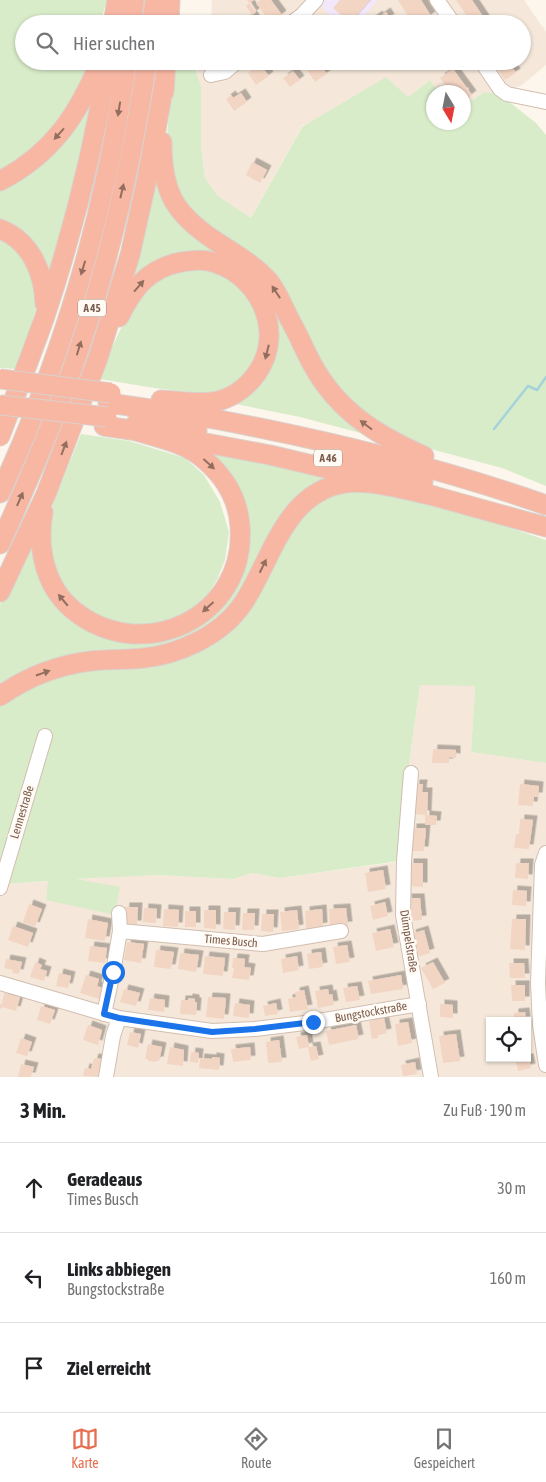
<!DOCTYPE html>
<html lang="de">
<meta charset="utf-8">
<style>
body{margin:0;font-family:"Asap Condensed",sans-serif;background:#f2f2f2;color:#202124}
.controls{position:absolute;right:15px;bottom:15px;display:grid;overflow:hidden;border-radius:0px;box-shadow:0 1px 4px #0004}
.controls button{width:45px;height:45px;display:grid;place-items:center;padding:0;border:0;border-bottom:1px solid #e0e0e0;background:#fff;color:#202124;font:25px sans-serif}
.compass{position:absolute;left:426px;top:85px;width:45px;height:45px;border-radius:50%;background:#fff;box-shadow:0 1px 4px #0004;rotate:170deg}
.stop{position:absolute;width:15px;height:15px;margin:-11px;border:4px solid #1a73e8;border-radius:50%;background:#fff}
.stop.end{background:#1a73e8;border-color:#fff;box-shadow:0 1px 5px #0008}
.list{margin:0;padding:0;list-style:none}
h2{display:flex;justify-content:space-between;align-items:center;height:65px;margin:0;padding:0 20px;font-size:21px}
h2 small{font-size:16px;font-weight:400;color:#757577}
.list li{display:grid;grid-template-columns:32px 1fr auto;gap:15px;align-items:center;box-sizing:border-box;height:90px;padding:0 20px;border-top:1px solid #e0e0e0}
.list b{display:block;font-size:19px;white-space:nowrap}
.list p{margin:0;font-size:16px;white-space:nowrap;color:#757577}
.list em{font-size:16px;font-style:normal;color:#757577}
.icon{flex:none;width:28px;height:28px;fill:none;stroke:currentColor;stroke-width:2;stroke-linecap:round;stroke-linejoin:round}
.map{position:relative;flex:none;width:546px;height:1077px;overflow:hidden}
.search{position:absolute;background:#fff;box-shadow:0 1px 4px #0004;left:15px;right:15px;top:15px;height:55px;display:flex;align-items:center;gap:12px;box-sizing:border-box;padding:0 18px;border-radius:28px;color:#757577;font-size:19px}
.sheet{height:335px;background:#fff}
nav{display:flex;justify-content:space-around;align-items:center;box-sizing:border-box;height:70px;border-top:1px solid #e0e0e0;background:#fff;font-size:14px;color:#757577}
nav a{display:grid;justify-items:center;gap:2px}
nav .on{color:#e76f51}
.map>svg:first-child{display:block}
.residential{fill:#f5e8da;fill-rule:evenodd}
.education{fill:#f3e8fa}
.green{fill:#d8ecc9}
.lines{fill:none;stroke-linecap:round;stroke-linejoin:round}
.stream{stroke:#a5d3da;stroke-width:2.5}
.building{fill:#f3d5c3;filter:url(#shadow)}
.minor-casing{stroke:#d1beb0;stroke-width:16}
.highway-casing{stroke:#dad1cd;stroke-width:21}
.minor{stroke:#fff;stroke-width:14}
.highway{stroke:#f7b7a3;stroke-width:19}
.highway-bridge-casing{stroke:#dad1cd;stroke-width:21;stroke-linecap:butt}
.highway-bridge{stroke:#f7b7a3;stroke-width:19}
.oneway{fill:#936e5e}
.route{stroke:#1a73e8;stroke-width:6}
.labels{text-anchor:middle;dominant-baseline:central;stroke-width:5;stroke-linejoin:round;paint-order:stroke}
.shield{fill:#fffaf3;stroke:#a28b7f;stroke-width:1}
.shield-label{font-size:11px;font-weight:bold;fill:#7a5c4d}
.street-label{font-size:12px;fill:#7a5c4d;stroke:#fffaf3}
</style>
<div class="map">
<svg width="546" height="1077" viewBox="0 0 546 1077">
<defs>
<filter id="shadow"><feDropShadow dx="4.5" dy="-4.5" stdDeviation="0" flood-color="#0004"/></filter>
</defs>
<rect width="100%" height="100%" fill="#fdf6ec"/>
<path class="residential" d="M212,0H524L546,32V65L522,85L499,94L484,92L464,106V92H439L430,80L408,97L302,126L251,218L218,196L205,178L201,148L196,72L202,61H522V24H211Z
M420,685H475L471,752L546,763V1077H0V864L7,884L127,876L157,875L233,879L252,873L280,878L403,861L408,771ZM490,1021H527V1058H490Z"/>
<path class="education" d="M320,0H378L357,24H336L319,3Z"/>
<path class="green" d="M0,0H107L100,24H24V61H90L81,88L46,138L28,153L0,172Z
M174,61H196V72L201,86V147L205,178L218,196L251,218L302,127L386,77L408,97L430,80L439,92H434V122H464V106L484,92L499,94L536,123L546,135V486L502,468L408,443L379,426L338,389L306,340L190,212L172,180L167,138L169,107Z
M96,85L75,179L48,280L0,222V188Z
M157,164L161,184L246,267L372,436L300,417L231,403L255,384L268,303L205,255L125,295Z
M0,239L13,247L23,256L36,289V308L18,369L0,368Z
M195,269C205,271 215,272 224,276C231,279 237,286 242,291C272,323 261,380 216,392C205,395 194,392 182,391C154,389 127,383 99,379C114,345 130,295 165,276C174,271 185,271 195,269Z
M81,434L129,441L185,458L204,475L220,502L229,532L225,560L217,580L205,599L195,611L143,627L112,623L88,609L66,590L60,580L54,567L49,548L50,519L52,506Z
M210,453L335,475L324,479L312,486L238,598L210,627L163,647L45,663L18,674L0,685V605L33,536L34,549L97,631L193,626L245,546Z
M354,489L441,505L546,540V763L471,752L475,686L420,685L408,771L399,861L280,878L252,873L233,879L157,875L76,879L120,887L115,915L46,900L48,881L6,884L0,864V703L40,680L207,644L300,515L327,496Z"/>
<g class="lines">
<path class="stream" d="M494,429L528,386L537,390L546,377"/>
</g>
<path class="building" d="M247,0H254L249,3L256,12L252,15L259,24H240L252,15L246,6L249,3Z
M261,0H271L282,15L271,23L256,3Z
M340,0H370L350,23L333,8Z
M398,0H421L431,16L419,24H413Z
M456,0H472L488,24H472Z
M386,12L390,18L384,23L383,21L379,24H370L368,22L378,15L379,17Z
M270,61H287L282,65L283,67L277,71Z
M313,61H317L327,74L315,82L307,70L309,68L307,65Z
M342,61H359L360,63L348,71Z
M492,61H508L516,73L505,80Z
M260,64L269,76L256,85L248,73Z
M453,69L472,95L464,101V92H450L440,78Z
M293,71L300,80L290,87L283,78Z
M241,93L247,102L234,111L226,99L231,95L233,98Z
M252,162L267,170L260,183L246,175Z
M433,749L456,750V758L449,757V763H432Z
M415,784H423L422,792H428L427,815L413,814Z
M520,784L539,786L538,797H534L533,806L518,805Z
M425,815L437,816L436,825H425Z
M520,819L533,820L529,849L514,848L516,834H519Z
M412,828H426L424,851H411Z
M409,863H423V887L409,886Z
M516,863H529L528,879L515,878Z
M383,870L386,889L368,892L365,873Z
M513,890L527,891L526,906L512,905Z
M407,898H420L422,920L409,921Z
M385,902L388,916L373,920L370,906Z
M29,904L42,909L35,927L23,922Z
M125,907H138L137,925H124Z
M144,908L157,909L156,923L143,922Z
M346,908L348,926L330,927L329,909Z
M164,909L179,910L178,927L163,926Z
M322,909L323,927L306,929L305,911Z
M204,910H216V929L204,928Z
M297,910L299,929L282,931L280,912Z
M185,911H196V927H185Z
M224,912H236L235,930L223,929Z
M243,913H255L254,930H242Z
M262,914H274L273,932L261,931Z
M88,919L108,923L105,941L85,938Z
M512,919H526L525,950L510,949Z
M13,926L33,933L28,947L8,940Z
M390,929L394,947L376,951L372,933Z
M424,930L430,953L417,957L411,934Z
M127,942L144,944L141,963L124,960Z
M347,945L350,962L336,964L333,947Z
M90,946L107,948L105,963L88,961Z
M156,950L174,952L171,969L154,967Z
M321,952L323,967L309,969L307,954Z
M180,953L199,955L196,972L178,969Z
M205,956L225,958L223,976L203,974Z
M297,956L299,970L283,973L281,959Z
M233,958L245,959L244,967L251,968L249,980L232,978L234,968H232Z
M6,959L22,962L19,974L12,973L13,970L4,968Z
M35,962L42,965L40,969L47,971L44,981L30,977Z
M433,962L445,983L433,989L421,968Z
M509,963H524L525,978H510Z
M59,973L71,976L68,988L56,986Z
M86,975L99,979L97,986L102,988L99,999L80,993Z
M401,975L403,989L371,994L368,981Z
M511,985H525V1001H512Z
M357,986L360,1000L346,1002L343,988Z
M124,989L140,993L136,1006L120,1002Z
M328,989L329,995L332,994L334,1005L318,1008L315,991Z
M304,990L308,1009L290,1012L288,999L296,997L295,992Z
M4,993L20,997L16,1011L2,1007V1009L0,1008V1004H2Z
M208,997L226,998L224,1019L206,1017Z
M150,998L165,1000L164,1012L148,1010Z
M188,998L195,999V1002H197L196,1015L180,1014L181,1000H188Z
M235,1003L250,1005L249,1018L233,1016Z
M276,1003L278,1014L265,1016L263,1006Z
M440,1004L453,1005V1018L440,1017Z
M41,1006L55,1010L50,1024L37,1020Z
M525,1012L526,1021H514V1013Z
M384,1018L387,1033L378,1035V1038L372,1039L369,1021Z
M408,1022L412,1043L398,1046L395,1024Z
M88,1025L102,1030L98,1045L83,1040Z
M356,1025L359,1039L329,1045L326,1031Z
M130,1032L141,1034L138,1048L127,1045Z
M456,1034L460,1061L443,1063L439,1036Z
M307,1035L309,1047L316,1046L319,1059L311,1061L308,1047L299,1049L296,1037Z
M21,1038L32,1042L27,1056L16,1053Z
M279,1040L282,1062L268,1063L266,1042Z
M148,1044L162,1047L159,1061H156V1062L148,1061V1059H145Z
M170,1047L184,1050L183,1066L167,1064Z
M250,1047L251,1060L233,1062L231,1049Z
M191,1052L199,1053L198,1063L190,1062Z
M212,1057L220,1058L219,1070L199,1068L200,1058L212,1059Z
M94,1058L102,1059L98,1077L83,1076L85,1068L91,1069Z
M515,1058H529L531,1068L518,1071Z
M415,1062L417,1074L403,1076L401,1065Z
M21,1064L34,1067L31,1077H18Z"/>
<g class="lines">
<defs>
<path id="minor" d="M437,0L454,24
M290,24L302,15L316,0
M481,61L500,89L507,94L546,102
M211,75L225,72L238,61
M411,773L404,861L403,915L431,1077
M546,853L542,865L538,983L540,1025L546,1065
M0,888L45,736
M119,913L120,931
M0,983L119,1018L212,1031L255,1029L313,1022L419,1004
M104,1014L113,972L120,931L263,944L341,931
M106,1077L113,1036L119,1018"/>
<path id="highway" d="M113,24L117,0
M132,24L134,0
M152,24L155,0
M169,24L170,0
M164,92L166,61
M162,142C162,192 174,214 217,242C235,254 253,264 268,280C277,291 282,304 288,316C295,329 301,341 307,354C332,407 372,433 424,456
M0,181C52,154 78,115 100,62
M0,229C31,241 44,273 45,304
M119,317C125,305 132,292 142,282C152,272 167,264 182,262C190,261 200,259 208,261C257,271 287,330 257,373C248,386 234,397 218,401C200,405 180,401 161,400
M108,403C144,408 179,413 214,419C326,440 438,467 546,505
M137,422L197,431
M104,426L145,432
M0,436C15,397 30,358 44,319C72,235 94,148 108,61
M179,438L270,455L363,477
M348,463L423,482
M0,493C47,391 83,284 107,173C115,136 121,99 127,61
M423,493L546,527
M43,512C37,547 44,585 72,609C141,667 247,618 240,526C238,497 223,474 200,456C182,442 155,437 133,430
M0,544C28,482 55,419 77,355C110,260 132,160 147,61
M0,592L46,494L98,358L130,255L147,179L165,79
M0,696C27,677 58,665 91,661C109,659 127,660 144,658C162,656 179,651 195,643C214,634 232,620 244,602C272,559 285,492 345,483C370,479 410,491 435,496"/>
</defs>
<use href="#minor" class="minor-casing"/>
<use href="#highway" class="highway-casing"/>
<use href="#minor" class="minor"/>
<use href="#highway" class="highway"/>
<defs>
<path id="highway-bridge" d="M0,379L111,393
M0,405L107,417"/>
</defs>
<use href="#highway-bridge" class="highway-bridge-casing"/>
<use href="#highway-bridge" class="highway-bridge"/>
</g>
<defs><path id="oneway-solid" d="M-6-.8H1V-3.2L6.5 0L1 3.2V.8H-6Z" transform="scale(1.25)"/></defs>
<g class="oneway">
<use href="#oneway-solid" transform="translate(119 109) rotate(99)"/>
<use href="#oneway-solid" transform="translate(59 134) rotate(132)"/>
<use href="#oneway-solid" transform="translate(122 191) rotate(-77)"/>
<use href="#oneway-solid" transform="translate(83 268) rotate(107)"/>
<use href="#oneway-solid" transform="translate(139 286) rotate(-49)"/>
<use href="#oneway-solid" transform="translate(276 292) rotate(-123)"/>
<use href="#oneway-solid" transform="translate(79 348) rotate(-73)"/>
<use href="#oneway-solid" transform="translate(267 352) rotate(104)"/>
<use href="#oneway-solid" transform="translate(366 425) rotate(-143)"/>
<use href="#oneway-solid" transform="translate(64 448) rotate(-69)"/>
<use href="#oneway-solid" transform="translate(209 464) rotate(42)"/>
<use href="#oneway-solid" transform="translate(20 499) rotate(-66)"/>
<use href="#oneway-solid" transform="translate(263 566) rotate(-64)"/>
<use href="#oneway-solid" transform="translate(63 600) rotate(-130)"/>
<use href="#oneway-solid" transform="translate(208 607) rotate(138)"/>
<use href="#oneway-solid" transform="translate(43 673) rotate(-19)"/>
</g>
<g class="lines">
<path class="route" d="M113,972L104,1014L119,1018L212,1032L255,1029L313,1022"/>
</g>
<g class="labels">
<g class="shield">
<rect x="78" y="299.5" width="28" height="17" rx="4"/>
<rect x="314" y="449.5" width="28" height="17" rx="4"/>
</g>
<g class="shield-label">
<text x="92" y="308">A 45</text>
<text x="328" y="458">A 46</text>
</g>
<g class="street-label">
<text transform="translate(22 812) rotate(-73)">Lennestraße</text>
<text transform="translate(231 941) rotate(5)">Times Busch</text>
<text transform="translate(409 941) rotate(81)">Dümpelstraße</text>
<text transform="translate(371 1012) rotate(-10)">Bungstockstraße</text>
</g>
</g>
</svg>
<div class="controls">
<button><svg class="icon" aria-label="locate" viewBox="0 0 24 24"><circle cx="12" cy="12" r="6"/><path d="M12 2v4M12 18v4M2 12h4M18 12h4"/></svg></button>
</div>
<svg class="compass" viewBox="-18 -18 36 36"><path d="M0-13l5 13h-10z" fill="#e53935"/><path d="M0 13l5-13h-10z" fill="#757577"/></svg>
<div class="stop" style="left:113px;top:972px"></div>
<div class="stop end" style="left:313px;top:1022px"></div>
<div class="search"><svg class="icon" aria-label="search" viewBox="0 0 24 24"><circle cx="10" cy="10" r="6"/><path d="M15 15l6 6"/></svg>Hier suchen</div>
</div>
<section class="sheet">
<h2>3 Min.<small>Zu Fuß · 190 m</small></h2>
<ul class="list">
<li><svg class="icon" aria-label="ahead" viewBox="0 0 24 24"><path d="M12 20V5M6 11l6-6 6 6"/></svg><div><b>Geradeaus</b><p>Times Busch</p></div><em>30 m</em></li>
<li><svg class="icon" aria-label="left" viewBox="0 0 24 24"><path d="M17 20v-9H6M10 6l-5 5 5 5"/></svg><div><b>Links abbiegen</b><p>Bungstockstraße</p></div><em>160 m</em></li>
<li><svg class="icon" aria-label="arrive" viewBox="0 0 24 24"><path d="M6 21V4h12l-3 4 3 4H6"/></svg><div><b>Ziel erreicht</b></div></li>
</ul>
</section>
<nav>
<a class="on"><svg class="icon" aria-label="map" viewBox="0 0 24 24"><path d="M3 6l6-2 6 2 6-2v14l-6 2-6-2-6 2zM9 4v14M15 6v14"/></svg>Karte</a>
<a><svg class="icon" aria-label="directions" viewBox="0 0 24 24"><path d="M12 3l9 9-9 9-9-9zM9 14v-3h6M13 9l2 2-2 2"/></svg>Route</a>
<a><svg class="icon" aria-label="saved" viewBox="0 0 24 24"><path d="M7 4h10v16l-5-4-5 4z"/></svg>Gespeichert</a>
</nav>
